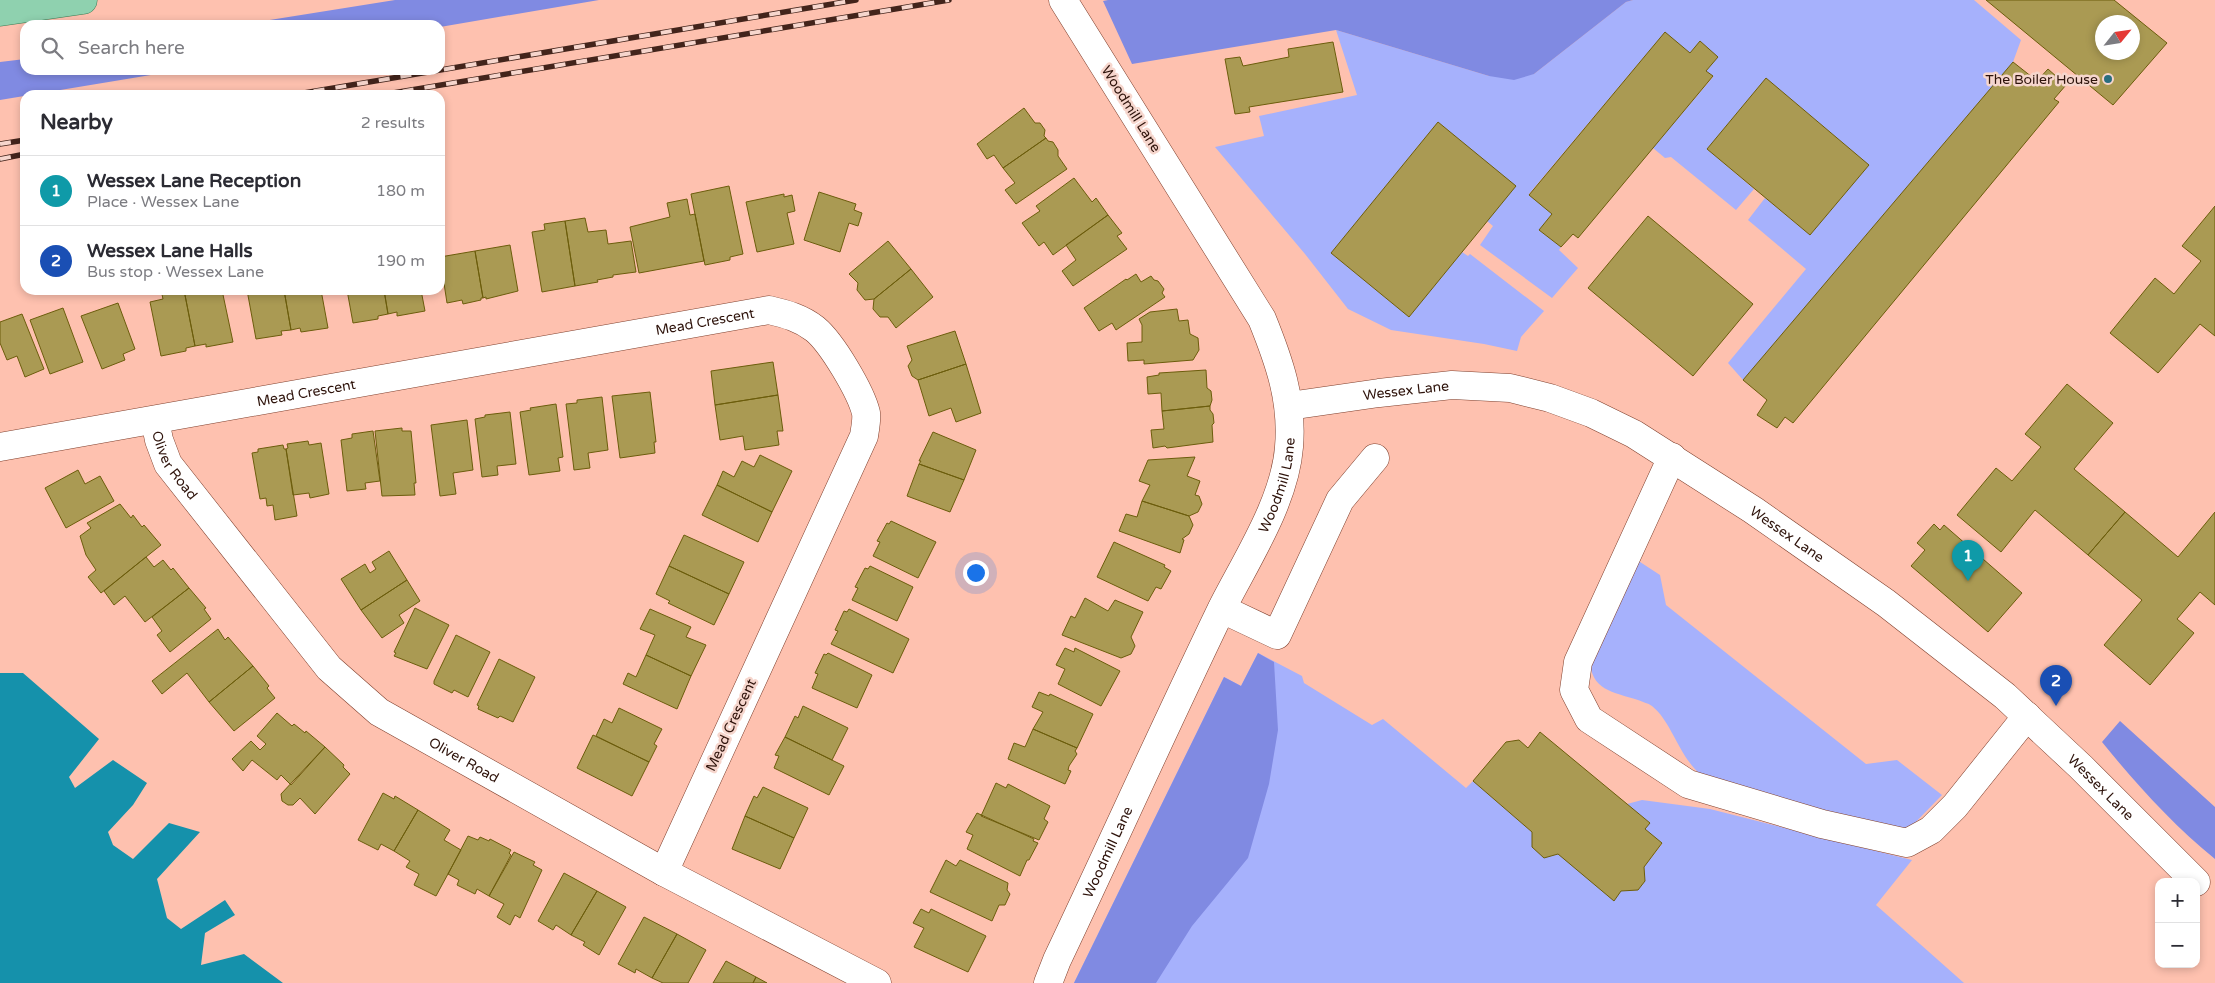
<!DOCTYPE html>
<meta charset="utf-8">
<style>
body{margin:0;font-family:"Varela Round",sans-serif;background:#f7f7f7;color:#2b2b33}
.controls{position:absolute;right:15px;bottom:15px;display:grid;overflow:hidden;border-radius:10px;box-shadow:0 2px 8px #0003}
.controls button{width:45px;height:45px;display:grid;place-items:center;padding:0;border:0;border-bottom:1px solid #e1e1e2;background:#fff;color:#2b2b33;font:25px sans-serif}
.compass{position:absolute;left:2095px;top:15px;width:45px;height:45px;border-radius:50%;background:#fff;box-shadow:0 2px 8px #0003;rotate:60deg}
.you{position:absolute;left:975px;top:572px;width:18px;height:18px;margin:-12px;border:4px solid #fff;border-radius:50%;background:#1a73e8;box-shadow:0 0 0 8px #1a73e833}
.badge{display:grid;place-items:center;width:32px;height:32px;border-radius:50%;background:#0b8043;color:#fff;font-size:16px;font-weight:700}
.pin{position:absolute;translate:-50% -41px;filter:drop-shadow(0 1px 2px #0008)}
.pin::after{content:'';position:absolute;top:26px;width:18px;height:15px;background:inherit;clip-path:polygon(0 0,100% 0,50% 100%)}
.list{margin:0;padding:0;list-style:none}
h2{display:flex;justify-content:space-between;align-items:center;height:65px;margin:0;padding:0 20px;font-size:21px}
h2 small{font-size:16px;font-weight:400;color:#7c7c81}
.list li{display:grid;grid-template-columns:32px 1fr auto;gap:15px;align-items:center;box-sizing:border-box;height:70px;padding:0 20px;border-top:1px solid #e1e1e2}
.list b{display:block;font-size:19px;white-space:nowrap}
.list p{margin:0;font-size:16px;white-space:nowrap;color:#7c7c81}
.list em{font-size:16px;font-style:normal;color:#7c7c81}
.icon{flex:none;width:28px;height:28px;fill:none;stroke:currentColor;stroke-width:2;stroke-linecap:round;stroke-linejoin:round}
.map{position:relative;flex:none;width:2215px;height:983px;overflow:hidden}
.search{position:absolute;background:#fff;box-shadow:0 2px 8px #0003;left:20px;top:20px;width:425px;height:55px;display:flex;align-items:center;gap:12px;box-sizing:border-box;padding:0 18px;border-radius:15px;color:#7c7c81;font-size:19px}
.panel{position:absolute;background:#fff;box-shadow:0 2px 8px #0003;left:20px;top:90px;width:425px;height:205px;border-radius:15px}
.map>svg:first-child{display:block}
.green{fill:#a6b1fc}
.forest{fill:#808ae2}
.water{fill:#1591ab}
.building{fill:#aa9a53;stroke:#6c5d0c;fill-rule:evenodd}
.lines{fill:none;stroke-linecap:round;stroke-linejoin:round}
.minor-casing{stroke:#7f3f2c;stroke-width:29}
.major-casing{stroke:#3d7b53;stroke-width:29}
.minor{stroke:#fff;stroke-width:28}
.major{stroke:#8fd1af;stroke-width:28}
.rail-casing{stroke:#43241b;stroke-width:5.5}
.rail{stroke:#f6d6cd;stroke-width:4;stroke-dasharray:11;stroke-linecap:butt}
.poi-dot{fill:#2a6e7f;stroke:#f6d6cd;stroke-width:2}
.labels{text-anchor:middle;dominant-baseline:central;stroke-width:5;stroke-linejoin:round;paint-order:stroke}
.poi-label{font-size:14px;fill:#2e130b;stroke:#f6d6cd;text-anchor:end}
.street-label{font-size:14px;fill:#2e130b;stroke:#f6d6cd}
</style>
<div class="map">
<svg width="2215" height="983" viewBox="0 0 2215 983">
<rect width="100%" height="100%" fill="#fec1af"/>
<path class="green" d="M1633,0H1974L2021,40L2013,62L1743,380L1728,363L1806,269L1748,220L1765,198L1810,235L1869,165L1766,78L1707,149L1754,189L1736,210L1671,157L1665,158L1653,148L1713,77L1706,71L1718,57L1700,41L1690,53L1664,33L1529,194L1552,214L1539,230L1561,247L1559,250L1578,268L1552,298L1480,245L1493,226L1487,221L1515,186L1438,122L1331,253L1409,317L1462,252L1468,256L1470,254L1544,311L1521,337L1517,351L1484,344L1391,330L1348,309L1305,254L1215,147L1264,136L1259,116L1357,95L1336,30L1489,76L1534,74L1626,2Z
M1637,560L1660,575L1666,605L1866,764L1897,760L1942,795L1912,826L1900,831L1838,818L1701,775C1678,755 1672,722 1652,706C1648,703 1642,702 1638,700C1613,692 1590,690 1590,659Z
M1258,653L1302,676L1304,683L1372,725L1383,719L1466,788L1473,781L1532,832V847L1544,857L1558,854L1621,891L1638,890L1645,881L1644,867L1662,844L1645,829L1650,823L1627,804L1642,800L1710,809L1912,860L1876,905L1964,983H1074L1224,677L1241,686Z"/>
<path class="forest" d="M395,0H599L440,27L238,25Z
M1108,0H1633L1626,2L1534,74L1514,80L1489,76L1336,30L1132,64L1103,1Z
M25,59V70H181L0,100V62Z
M1258,653L1274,662L1278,730L1269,784L1248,858L1192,926L1156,983H1074L1224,677L1241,686Z
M2120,721L2215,807V859C2173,825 2136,784 2102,742Z"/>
<path class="water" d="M0,673H23L99,739L69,777L75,788L113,760L147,783L133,805L108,832L113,845L133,859L169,823L200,832L157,879L167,918L181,929L225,900L235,915L205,933L201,965L244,954L283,983H0Z"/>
<path class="building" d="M1986,0H2114L2167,43L2113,105ZM2102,22H2132V52H2102Z
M1665,32L1690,53L1700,41L1718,57L1706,71L1713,76L1578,238L1573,234L1561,247L1539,230L1552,214L1529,195Z
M1333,42L1343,92L1249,107L1250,112L1235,114L1225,59L1240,57L1243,66L1289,57L1288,49Z
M2013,62L2037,81L2048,69L2066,85L2054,99L2059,102L1793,423L1785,417L1777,428L1757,415L1767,400L1743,380Z
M1766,78L1869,165L1810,235L1707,149Z
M1024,108L1035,123H1040L1045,130L1044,136L1046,138L1003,168L994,155L987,159L977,144Z
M1438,122L1516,186L1409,317L1331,253Z
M1046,138L1048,141L1053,142L1058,150V156L1067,169L1016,204L1005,190L1015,183L1003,168Z
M1074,178L1092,202L1096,198L1108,215L1053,255L1044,242L1039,246L1022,223L1040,211L1036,206Z
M729,186L743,254L730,257V260L705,265L691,194Z
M819,192L856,204L854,210L862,213L858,226L849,223L840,252L804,240Z
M784,194V197L792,195L795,211L787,213L794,244L757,252L746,202Z
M687,199L690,215L695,214L704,261L639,273L630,227L670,217L667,203Z
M2215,206V336L2200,324L2158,373L2110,333L2155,278L2174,294L2186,279L2201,261L2182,246Z
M1108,215L1122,233L1117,236L1127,249L1073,286L1062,271L1076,260L1066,245Z
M1648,216L1753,304L1693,376L1588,288Z
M585,218L588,232L606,230L608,244L631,241L636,272L613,275V277L597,280L598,282L575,286L565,221Z
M565,221L575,286L542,292L532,232L545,230L544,224Z
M888,241L911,269L874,299L865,300L857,290L858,283L849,274Z
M510,245L518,291L486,299V297L483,298L475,251Z
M475,251L483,298H481V300L463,304L462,300L447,303L440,257Z
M911,269L933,297L896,328L888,317H880L873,309L874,299Z
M1136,274L1141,282L1151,276L1154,280L1158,281L1164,289L1162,293L1165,297L1116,330L1112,323L1099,331L1084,308L1126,279L1127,280Z
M161,290H184L195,346L186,348V351L161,356L150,302L163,299Z
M184,290H222L233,342L206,347V344L195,346Z
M247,290H284L291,330L281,331L282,335L256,339Z
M284,290H321L328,328L301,332L300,328L291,330Z
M347,290H384L388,314L378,316V319L353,323Z
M384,290H421L425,311L397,316V312L388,314Z
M118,303L135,349L123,354L125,360L102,369L81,316Z
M63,308L83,362L50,374L30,320Z
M1177,309L1179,321L1188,320L1190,334L1198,338L1199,350L1193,360L1144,364V360L1128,361L1127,343L1142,342V325L1139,319L1150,312Z
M22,314L44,369L25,377L17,356L7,360L0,343V322Z
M955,331L966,364L918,380L912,376L908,366L912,360L907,346Z
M773,362L778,395L715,405L711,371Z
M966,364L981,413L956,422L951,408L929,416L918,380Z
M1206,370L1207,388L1211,391L1212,400L1210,406L1162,411L1161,393L1148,394L1147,377L1159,375V373Z
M2067,384L2113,423L2074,469L2125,512L2088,555L2035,510L2001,552L1957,515L1996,468L2012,481L2041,447L2025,434Z
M650,392L656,442H654L655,453L620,458L612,396Z
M778,395L783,431H777L779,445L745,450L743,436L720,440L715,405Z
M602,397L608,450L588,453L590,468L574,470L566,404L577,403V400Z
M556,404L563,457L558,458L560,471L529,475L520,412L531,410L530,408Z
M1210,406V410L1213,414L1214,423L1212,425L1213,442L1167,448L1165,446L1153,448L1151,430L1164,429L1162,411Z
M510,412L516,464L497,466L498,475L482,477L475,419L485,417V415Z
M467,420L473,470L453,473L456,494L440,496L431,425Z
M402,428V431H411L416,483H414L415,495L382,496L375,431Z
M373,431L380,481L365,483L366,489L347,491L341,440L352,438V434Z
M933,432L976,450L964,480L919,464L921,461H919Z
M308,441L309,445L321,443L329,494L310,498L309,493L293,495L286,449L288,448L287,444Z
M283,445L284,449H286L297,516L275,520L273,505L267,506L266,498L260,499L252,453L258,452V449Z
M760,455L792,471L772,512L717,485L723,471L734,477L742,461L754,467Z
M1195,457L1187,476L1200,481L1195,495L1199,496L1202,504L1198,512L1189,516L1142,501L1150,485L1139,481L1148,460Z
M919,464L964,480L950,512L907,496Z
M78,470L85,484L100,476L114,501L66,528L45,488Z
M717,485L772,512L758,542L702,515Z
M1142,501L1189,516L1193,525L1189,534L1182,539L1184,540L1180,553L1119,531L1126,514L1137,517Z
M120,504L131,518L133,515L142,527L144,525L161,545L101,593L88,577L96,570L86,555L80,536L91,528L87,523Z
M2125,512L2178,557L2215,512V605L2200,592L2177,619L2194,633L2150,685L2104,645L2142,600L2088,555Z
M891,521L936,542L918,578L873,556L880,542L877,541L887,523L889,524Z
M1934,524L1940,530L1944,525L2022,593L1988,632L1911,566L1925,550L1917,543Z
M684,535L744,562L729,594L669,566Z
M1114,542L1165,565L1164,567L1171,571L1161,589L1156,587L1148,601L1097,577Z
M389,551L407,580L361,610L341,579L365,564L370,573L376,569L372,562Z
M146,557L154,567L163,560L171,570L173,568L189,588L145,622L125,596L114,605L104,591Z
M669,566L729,594L714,625L668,603L670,601L656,594Z
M870,566L913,587L897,621L852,600L858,588L855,587L865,568L868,569Z
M407,580L420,601L399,615L404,623L382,638L361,610Z
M189,588L206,608L204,609L211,619L170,652L157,635L162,631L152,617Z
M1085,598L1108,611L1115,600L1143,612L1131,637L1135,646L1131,654L1121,658L1062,635L1071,616L1075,618Z
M415,608L449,625L427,669L394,656L396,653L394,652Z
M650,609L691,627L686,637L706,645L691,676L646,655L655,635L640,629Z
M849,609L909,639L893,673L831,644L838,631L835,630L844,611L847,612Z
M218,629L225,640L228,637L253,666L209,702L187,673L162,694L152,681Z
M456,635L490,652L468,697L454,690L452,693L434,684V681Z
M1065,648L1074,652L1075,648L1120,671L1101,706L1058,684L1065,669L1056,665Z
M828,653L872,675L857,708L812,688L818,674L815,673L824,654L826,655Z
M646,655L691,676L677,709L623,684L628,673L636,677Z
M499,659L535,677L513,722L500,716L498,718L478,709L479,706L477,705Z
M253,666L269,686L267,688L275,698L234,731L209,702Z
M1039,692L1049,696L1050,694L1093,714L1077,748L1033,729L1043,712L1032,707Z
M803,706L848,728L832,760L785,737L795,716L798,718Z
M619,708L662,729L654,744L657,746L649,762L596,736L604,719L612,723Z
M277,713L292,726L294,724L305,733L306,731L325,747L291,785L281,775L277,780L252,760L243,771L232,759L251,741L260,750L266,744L257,736Z
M1033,729L1077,748L1075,751L1077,754L1069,766L1068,770L1071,771L1065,784L1008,759L1014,743L1025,747Z
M1540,732L1650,823L1645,829L1662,843L1644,867L1645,881L1638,890L1621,891L1614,901L1558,854L1544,858L1532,847V832L1473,781L1506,742L1519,740L1528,748Z
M593,735L649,762L632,796L577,768Z
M785,737L844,766L829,795L774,768L779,756L775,755Z
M325,747L344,765L343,767L350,774L315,814L300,798L293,805H288L282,801L281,794Z
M996,783L1006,788L1008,784L1050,806L1044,819L1048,822L1039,840L981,816Z
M763,787L808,808L794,838L745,816L754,796L757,798Z
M383,793L394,799L395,796L418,810L394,851L381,844L378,850L358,840Z
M418,810L450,830L444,840L461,850L436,896L414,885L419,874L406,867L410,861L394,851Z
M977,813L1034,839L1033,841L1038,843L1029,860H1027L1020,876L967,849L973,835L966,832Z
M745,816L794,838L780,869L732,849Z
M468,836L478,840L480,837L489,841L490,839L511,850L509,853L511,855L489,896L477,889L475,894L457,885L459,880L448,874Z
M514,852L535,862L533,865L542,870L520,918L515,915L510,925L497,917L504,904L489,896Z
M946,860L956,866L960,860L1008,883L1007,890L1010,894L1005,905H999L992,921L930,892Z
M564,873L597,891L571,935L556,925L553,930L538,921Z
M597,891L626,907L599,955L583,945L585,942L571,935Z
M921,909L929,913L931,909L986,936L968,972L914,947L924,928L913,923Z
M644,917L677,934L652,978L636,969L635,973L618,964Z
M677,934L706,950L688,983H663L652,978Z
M726,961L756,977L753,983H713Z
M756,977L767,983H753Z"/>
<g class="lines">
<defs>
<g id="minor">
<path id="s1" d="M1289,406L1379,393L1452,385L1510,388L1550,398L1591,413L1634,434L1753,510L1886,603L2005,696L2081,767L2196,882"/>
<path id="s2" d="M155,420L159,440L168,464L329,668L379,712L664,872L877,983"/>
<path id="s3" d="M0,447L769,310C786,314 801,318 815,329C832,343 861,392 866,413C867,420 865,429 864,436L664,872"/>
<path d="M1672,457L1578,662L1574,690L1589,719L1688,784L1822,824L1907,843L1931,830L1955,806L2027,716"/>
<path d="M1222,609L1277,635L1340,500L1375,458"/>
<path id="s4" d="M1048,983L1057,960C1112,844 1165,726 1221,610C1245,562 1285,502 1289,447C1293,400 1279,361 1262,319L1063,0"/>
</g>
<path id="major" d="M0,12L83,0"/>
</defs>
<use href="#minor" class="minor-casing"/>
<use href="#major" class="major-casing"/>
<use href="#minor" class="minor"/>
<use href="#major" class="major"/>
<defs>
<path id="rail" d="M292,95L856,0
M381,95L949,0
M0,144L25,140
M0,159L25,154"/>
</defs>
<use href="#rail" class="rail-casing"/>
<use href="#rail" class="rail"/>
</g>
<circle class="poi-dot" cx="2108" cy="79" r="5"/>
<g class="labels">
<g class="poi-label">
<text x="2098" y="79">The Boiler House</text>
</g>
<g class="street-label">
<text transform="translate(1131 109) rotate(58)">Woodmill Lane</text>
<text stroke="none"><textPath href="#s3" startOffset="716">Mead Crescent</textPath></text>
<text stroke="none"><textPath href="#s1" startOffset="118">Wessex Lane</textPath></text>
<text stroke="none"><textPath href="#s3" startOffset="311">Mead Crescent</textPath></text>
<text stroke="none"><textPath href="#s2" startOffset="50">Oliver Road</textPath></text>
<text stroke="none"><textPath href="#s4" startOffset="549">Woodmill Lane</textPath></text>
<text stroke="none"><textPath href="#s1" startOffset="538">Wessex Lane</textPath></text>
<text transform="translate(731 725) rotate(-65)">Mead Crescent</text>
<text stroke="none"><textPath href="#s2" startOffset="470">Oliver Road</textPath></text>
<text stroke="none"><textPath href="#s1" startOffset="942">Wessex Lane</textPath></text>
<text stroke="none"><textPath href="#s4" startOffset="144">Woodmill Lane</textPath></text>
</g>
</g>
</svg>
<div class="controls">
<button>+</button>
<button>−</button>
</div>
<svg class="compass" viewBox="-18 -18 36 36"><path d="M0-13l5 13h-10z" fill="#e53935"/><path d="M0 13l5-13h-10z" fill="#7c7c81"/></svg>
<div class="you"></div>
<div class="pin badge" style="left:1968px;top:581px;background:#0f9aa8">1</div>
<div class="pin badge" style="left:2056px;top:706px;background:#1a4fb4">2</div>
<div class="search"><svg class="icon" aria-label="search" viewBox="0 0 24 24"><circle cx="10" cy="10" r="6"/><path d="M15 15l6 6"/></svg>Search here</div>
<section class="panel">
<h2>Nearby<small>2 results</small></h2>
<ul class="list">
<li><span class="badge" style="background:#0f9aa8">1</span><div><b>Wessex Lane Reception</b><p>Place · Wessex Lane</p></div><em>180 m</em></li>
<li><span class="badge" style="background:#1a4fb4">2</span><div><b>Wessex Lane Halls</b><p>Bus stop · Wessex Lane</p></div><em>190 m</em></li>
</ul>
</section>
</div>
